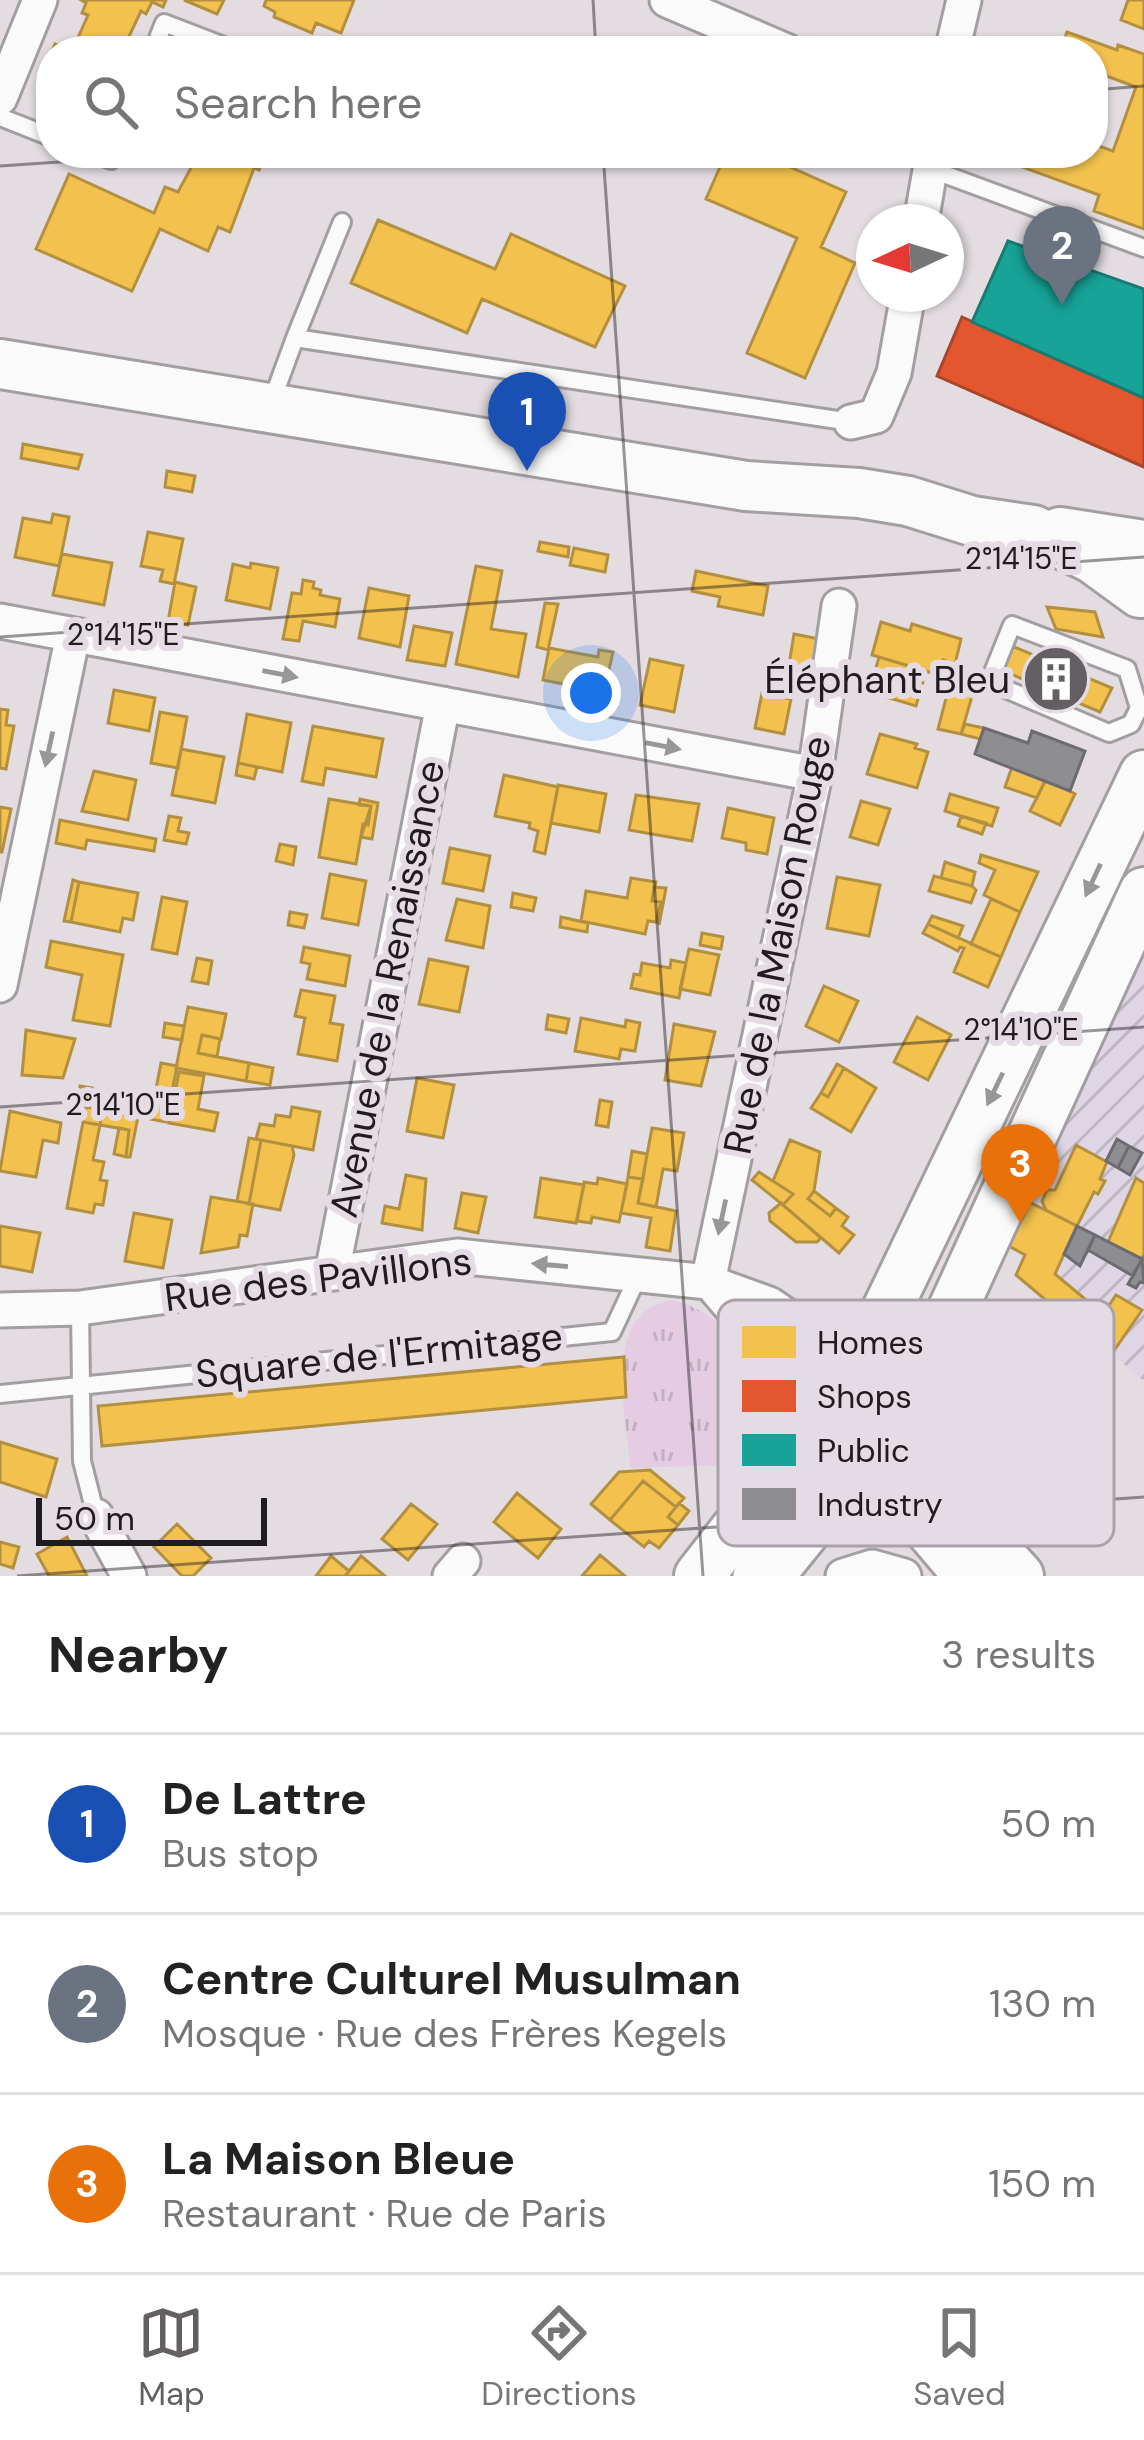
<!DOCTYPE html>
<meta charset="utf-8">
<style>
body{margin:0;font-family:"DM Sans",sans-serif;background:#f2f2f2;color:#222}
.compass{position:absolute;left:856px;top:204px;width:108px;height:108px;border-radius:50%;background:#fff;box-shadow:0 3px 9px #0004;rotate:266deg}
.scale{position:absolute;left:36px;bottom:30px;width:231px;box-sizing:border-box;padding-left:12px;border:6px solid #1f1b1e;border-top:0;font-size:33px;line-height:42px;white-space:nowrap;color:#1f1b1e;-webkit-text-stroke:9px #e5dbe4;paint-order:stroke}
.you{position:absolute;left:591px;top:693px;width:42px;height:42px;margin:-30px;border:9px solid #fff;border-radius:50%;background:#1a73e8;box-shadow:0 0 0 18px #1a73e833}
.badge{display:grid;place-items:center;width:78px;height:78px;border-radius:50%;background:#645f63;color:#fff;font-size:39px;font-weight:700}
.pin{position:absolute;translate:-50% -99px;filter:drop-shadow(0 3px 6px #0008)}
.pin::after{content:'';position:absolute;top:63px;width:42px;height:36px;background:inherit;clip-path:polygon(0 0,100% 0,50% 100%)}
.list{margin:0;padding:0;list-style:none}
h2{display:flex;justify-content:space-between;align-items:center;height:156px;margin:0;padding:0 48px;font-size:51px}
h2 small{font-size:39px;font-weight:400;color:#767676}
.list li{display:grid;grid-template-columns:78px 1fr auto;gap:36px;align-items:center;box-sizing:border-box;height:180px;padding:0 48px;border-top:3px solid #e0e0e0}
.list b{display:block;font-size:45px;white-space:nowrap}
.list p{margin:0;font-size:39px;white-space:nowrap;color:#767676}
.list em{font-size:39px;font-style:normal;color:#767676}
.icon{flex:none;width:66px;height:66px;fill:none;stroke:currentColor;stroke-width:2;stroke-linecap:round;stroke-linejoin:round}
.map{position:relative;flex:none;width:1144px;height:1576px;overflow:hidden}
.search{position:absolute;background:#fff;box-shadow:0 3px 9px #0004;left:36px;right:36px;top:36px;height:132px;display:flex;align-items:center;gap:30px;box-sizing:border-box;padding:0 42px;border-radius:48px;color:#767676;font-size:45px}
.sheet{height:696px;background:#fff}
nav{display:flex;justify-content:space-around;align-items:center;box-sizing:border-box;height:168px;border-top:3px solid #e0e0e0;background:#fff;font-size:33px;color:#767676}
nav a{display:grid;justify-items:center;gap:6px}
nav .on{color:#645f63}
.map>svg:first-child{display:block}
.industrial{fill:url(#industrial-furrows)}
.grass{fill:url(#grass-tufts)}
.homes{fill:#f2c14e;stroke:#b38f40;stroke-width:3}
.shops{fill:#e4572e;stroke:#a94529;stroke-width:3}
.public{fill:#17a398;stroke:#197a73;stroke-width:3}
.industry{fill:#8d8d92;stroke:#6c6b6f;stroke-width:3}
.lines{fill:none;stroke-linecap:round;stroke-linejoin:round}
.lane-casing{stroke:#a29ea2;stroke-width:22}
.street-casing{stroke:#a29ea2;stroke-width:39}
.secondary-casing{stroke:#a29ea2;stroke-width:54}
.lane{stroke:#fbfafb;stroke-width:16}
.street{stroke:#fbfafb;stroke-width:33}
.secondary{stroke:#fbfafb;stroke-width:48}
.oneway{fill:#989698}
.ticks{fill:none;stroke:#1f1b1e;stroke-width:3;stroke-opacity:0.45}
.labels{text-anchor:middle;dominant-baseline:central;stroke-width:12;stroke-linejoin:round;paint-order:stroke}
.poi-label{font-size:39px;fill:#1f1b1e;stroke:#e5dbe4;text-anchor:end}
.street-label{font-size:39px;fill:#1f1b1e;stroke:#e5dbe4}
.key{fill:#e5dbe4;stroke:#aaa1a9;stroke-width:3}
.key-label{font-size:33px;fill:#1f1b1e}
.ticks-label{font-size:30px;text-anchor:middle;fill:#1f1b1e;stroke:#e5dbe4;stroke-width:12;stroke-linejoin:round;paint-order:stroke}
</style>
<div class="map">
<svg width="1144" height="1576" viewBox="0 0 1144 1576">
<defs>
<pattern id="industrial-furrows" width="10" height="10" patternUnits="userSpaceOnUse" patternTransform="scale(3)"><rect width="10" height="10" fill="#ded6e4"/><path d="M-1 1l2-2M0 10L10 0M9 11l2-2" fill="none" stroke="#beb7c3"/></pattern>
<pattern id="grass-tufts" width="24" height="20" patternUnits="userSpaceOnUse" patternTransform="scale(3)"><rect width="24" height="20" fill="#e5cce3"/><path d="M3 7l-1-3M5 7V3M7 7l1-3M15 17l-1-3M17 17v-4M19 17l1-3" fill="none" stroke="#c4afc2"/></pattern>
</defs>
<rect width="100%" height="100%" fill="#e3dde2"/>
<path class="industrial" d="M1144,955V1381L1016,1275L1025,1255L1009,1246Z"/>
<path class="grass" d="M673,1300C752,1322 773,1399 731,1465L630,1468C627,1414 599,1311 673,1300Z"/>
<path class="homes" d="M81,0H166L163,7L152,2L146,14L141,11L124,47L128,51H52L55,44L72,51L88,15L82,13L86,3Z
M184,0H224L217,14Z
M266,0H354L341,33L316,23L312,33L274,17L275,12L264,6Z
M1128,0H1144V29L1121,20Z
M1067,32L1117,50L1118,45L1144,54V229L1094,211L1099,195L1003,160L1005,153H1093V144L1113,151L1136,87L1093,71V51H1060Z
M51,53V101L44,98L50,85L38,80Z
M199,153H266L259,170L254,168L230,232L218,227L208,251L160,229L132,291L36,249L69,174L154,213L165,187L178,192Z
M726,153H759L846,192L821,247L855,263L805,378L747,353L797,238L706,199Z
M378,220L495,269L511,234L625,286L595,347L482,299L467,333L351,283Z
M23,444L82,455L78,469L21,458Z
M167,471L195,476L192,492L165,487Z
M53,514L69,517L59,566L15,557L23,518L51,523Z
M148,532L183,539L174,584L160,581L163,570L141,566Z
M540,542L569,547L568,557L538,551Z
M574,548L608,555L605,572L570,565Z
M62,554L112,563L104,605L53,595Z
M251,563L278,568L270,609L226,600L233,564L250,568Z
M476,566L502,571L491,629L526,634L518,677L456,664Z
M696,571L768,586L763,615L718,606L720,597L692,591Z
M303,580L314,582L313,588L321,590L320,595L340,599L335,627L303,621L299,641L283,639L292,593L301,594Z
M175,582L196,587L188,625L168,622Z
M369,588L409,596L400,647L359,638Z
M545,603L558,604L548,650L537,647Z
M1047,607L1095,612L1103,637L1056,629Z
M881,622L910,631L912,624L961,639L955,664L943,660L939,675L872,655Z
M414,626L452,633L445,666L407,660Z
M794,634L819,639L812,675L788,671Z
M1012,646L1112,688L1100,712L1001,670Z
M549,648L598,657L599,650L613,652L604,692L543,680Z
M879,657L926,671L916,706L869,692Z
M650,659L683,666L674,712L640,705Z
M785,670L812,675L808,690L782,685Z
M951,679L975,686L961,734L938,729Z
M114,690L155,698L149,731L108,723Z
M762,693L791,699L784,734L755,728Z
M0,709L8,710L6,725L14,726L6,769L0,768Z
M160,712L187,717L178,768L151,763Z
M247,714L291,723L282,772L238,763Z
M965,724L984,728L980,739L961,734Z
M313,726L383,739L376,777L326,768L323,785L302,781Z
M880,734L917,744L915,748L928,752L917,788L867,774Z
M181,749L224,757L215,803L172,795Z
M238,763L257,767L254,779L236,775Z
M1012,767L1046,779L1037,798L1005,787Z
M94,771L136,780L128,820L82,811Z
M504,775L558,787L545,854L534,851L538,831L529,828L530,823L495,816Z
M1046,779L1075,794L1060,825L1030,811Z
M558,785L606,794L599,832L551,823Z
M950,794L998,808L992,826L945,811Z
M636,795L699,804L692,841L629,830Z
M329,799L371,806L368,825L363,824L356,864L319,857Z
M360,799L378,803L372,839L361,837L371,806L359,805Z
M861,801L890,809L878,845L850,837Z
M0,807L11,809L2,852H0Z
M728,808L774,818L767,854L746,850V843L722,838Z
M169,816L181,818L178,831L189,833L186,844L164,840Z
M961,816L986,823L982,834L958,826Z
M60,820L156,839L154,851L87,840L85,849L56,843Z
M280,844L296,847L293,865L276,861Z
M450,848L490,856L483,891L443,883Z
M981,855L1038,872L1020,912L984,895L995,870L979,863Z
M945,862L975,872L972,886L941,878Z
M330,874L366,881L358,925L322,918Z
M934,876L972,886L976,890L971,903L929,891Z
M837,877L880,885L869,936L827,928Z
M631,878L656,882L652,901L661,902L656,922L648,921L645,934L581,921L586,891L627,898Z
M73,880L79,882L71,922L64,921Z
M79,882L138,893L133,920L123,918L120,932L71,922Z
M654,887L666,888L659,925L661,902L652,901Z
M513,893L536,898L533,911L511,907Z
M162,897L187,902L177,954L152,949Z
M457,899L490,906L483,948L446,940Z
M991,899L1020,912L1001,957L971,944Z
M290,912L307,915L304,928L288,925Z
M932,916L963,926L958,938L928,924Z
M561,917L588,923L587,932L560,927Z
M928,924L1001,957L988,987L954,972L964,948L960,947L958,951L923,933Z
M702,933L723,937L721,949L700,945Z
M51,941L123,955L110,1026L73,1020L82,975L46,967Z
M304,947L350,956L345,986L307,979L310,964L301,962Z
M689,949L719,955L710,995L680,989Z
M197,958L212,961L208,984L192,981Z
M429,959L468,967L459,1012L419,1004Z
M671,960L686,963L679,998L631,988L634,974L640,975L642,963L670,968Z
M824,986L858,1001L839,1042L806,1026Z
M301,990L335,996L330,1023L343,1025L337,1061L298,1054L305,1018L295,1016Z
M188,1007L226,1014L221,1039L202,1035L198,1053L249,1063L246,1081L176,1068Z
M548,1015L569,1019L566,1033L546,1029Z
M917,1017L951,1035L928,1080L894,1062Z
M581,1018L625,1027L626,1020L640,1023L635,1051L621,1049L619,1059L575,1051Z
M165,1023L184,1026L182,1040L163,1037Z
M674,1024L715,1032L701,1086L665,1080Z
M26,1030L75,1039L63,1078L22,1075Z
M202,1035L220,1039L217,1057L198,1053Z
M161,1063L177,1066L166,1122L77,1105L80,1086L92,1088L91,1096L141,1106L144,1092L155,1094Z
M249,1063L273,1068L270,1085L246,1081Z
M837,1064L844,1068L828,1097L821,1093Z
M844,1068L876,1088L851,1132L811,1108L821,1093L828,1097Z
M179,1072L204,1076L198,1109L218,1113L214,1131L169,1123Z
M417,1078L454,1085L443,1138L407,1131Z
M600,1100L612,1102L608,1127L596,1125Z
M86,1107L103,1110L100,1125L83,1122Z
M292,1107L320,1112L313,1150L256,1139L260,1124L274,1126L276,1115L290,1117Z
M103,1110L138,1117L130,1157H126L129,1130L100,1125Z
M10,1111L61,1123L58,1143L43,1140L36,1177L0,1171Z
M83,1122L100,1125L93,1160L104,1162L100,1180L107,1181L103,1205L95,1204L93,1213L67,1208Z
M119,1128L129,1130L126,1157L114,1154Z
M652,1128L684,1133L677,1171L663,1169L656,1207L638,1203Z
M249,1138L261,1140L249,1204L237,1201Z
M261,1140L292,1146L294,1155L280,1210L249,1204Z
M790,1140L820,1152L814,1191L808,1199L830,1216L836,1208L848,1217L842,1226L854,1235L839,1253L783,1205L793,1194L773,1181Z
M1076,1145L1107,1162L1100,1179L1105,1181L1098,1194L1094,1192L1077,1226L1046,1210L1042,1201L1047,1190H1055Z
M632,1151L647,1154L643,1179L628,1177Z
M759,1172L793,1194L783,1205L752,1180Z
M406,1175L426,1179L422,1230L382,1223L385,1206L399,1209Z
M628,1177L643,1179L638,1203L676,1211L670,1251L646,1247L651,1218L621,1213Z
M541,1178L584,1185L576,1223L535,1217Z
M598,1178L627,1184L619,1222L592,1217L591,1223L577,1221L584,1182L597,1184Z
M1136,1178L1144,1183V1260L1108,1242Z
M814,1191L836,1208L830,1216L808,1199Z
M462,1193L486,1197L478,1233L455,1228Z
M211,1197L253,1204L247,1236L240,1235L238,1247L201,1253Z
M1029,1202L1077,1226L1055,1274L1103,1314L1116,1295L1142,1310L1111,1355L1016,1275L1025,1255L1009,1246Z
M781,1203L821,1238L817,1242H796L770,1221L769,1213Z
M134,1213L172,1220L163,1268L125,1261Z
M0,1226L40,1233L32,1272L0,1266Z
M624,1357L626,1397L102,1446L98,1406Z
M0,1442L57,1459L46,1497L0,1482Z
M650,1470L684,1498L676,1507L643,1481L610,1520L591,1504L619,1472Z
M643,1481L676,1507L668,1517L678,1525L659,1548L649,1541L644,1547L610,1520Z
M517,1493L561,1529L538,1558L494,1522Z
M679,1503L689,1511L678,1525L668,1517Z
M411,1504L437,1524L408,1560L382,1539Z
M177,1524L211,1558L193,1576H182L154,1547Z
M67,1537L87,1576H49L37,1554Z
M0,1542L19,1547L13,1568L0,1564Z
M600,1555L625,1576H582Z
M331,1556L349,1571L345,1576H316Z
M361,1556L385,1576H345Z"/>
<path class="shops" d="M962,317L1144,398V467L937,376Z"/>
<path class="public" d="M1008,241L1144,289V398L972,322Z"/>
<path class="industry" d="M984,728L1028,743L1032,731L1085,751L1070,791L975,754Z
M1117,1139L1129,1146L1118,1168L1106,1161Z
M1129,1146L1142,1153L1130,1175L1118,1168Z
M1077,1226L1095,1235L1080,1266L1064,1254Z
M1095,1235L1142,1259L1133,1276L1088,1250Z
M1142,1259L1144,1283L1140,1282L1136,1288L1128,1284Z"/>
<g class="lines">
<defs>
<path id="lane" d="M153,51L164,23L237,51
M0,117L51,137
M93,153L111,160L114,153
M930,169L1144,248
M295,338L342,222
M270,406L295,338L851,422
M1012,625L1127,669L1139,708L1131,724L1109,733L989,682Z
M80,1308L82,1461L96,1516
M0,1394L612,1332L639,1274"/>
<path id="street" d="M667,0L786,51
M952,51L964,0
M0,98L40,0
M921,222L933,153
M851,422L876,416L894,373L908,294
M0,621L815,774
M0,985L73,635
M332,1273L443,704
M708,1282L815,774L839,606
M714,1287L824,1416
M0,1310L80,1308L457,1256L708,1282L769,1304L825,1342L852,1374L855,1410L845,1439L768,1536L750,1576
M96,1516L129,1576
M450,1576L463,1561
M843,1576L872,1567L904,1576"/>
<path id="secondary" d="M0,364L746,486L859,493L908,501L972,521L1033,530L1092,558L1140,593
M1060,532L1144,545
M946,1336L950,1449L968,1516
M870,1403L886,1431L1019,1576
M918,1516L969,1576
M699,1576L824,1416L877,1330L1144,775
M769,1576L886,1431L928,1363L1144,892"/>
</defs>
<use href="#lane" class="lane-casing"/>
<use href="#street" class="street-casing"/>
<use href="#secondary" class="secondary-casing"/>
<use href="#lane" class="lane"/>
<use href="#street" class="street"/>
<use href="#secondary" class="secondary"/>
</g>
<defs><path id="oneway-solid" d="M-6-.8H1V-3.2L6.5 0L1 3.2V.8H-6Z" transform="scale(3)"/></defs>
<g class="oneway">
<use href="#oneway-solid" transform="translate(280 674) rotate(11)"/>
<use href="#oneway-solid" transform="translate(663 746) rotate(11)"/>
<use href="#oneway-solid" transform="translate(49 749) rotate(102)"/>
<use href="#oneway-solid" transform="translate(1093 880) rotate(115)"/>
<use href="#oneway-solid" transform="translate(995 1089) rotate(116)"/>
<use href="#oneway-solid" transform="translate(722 1217) rotate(102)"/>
<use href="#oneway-solid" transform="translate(550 1265) rotate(-175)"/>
</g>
<path class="ticks" d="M593,0L596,51M1093,90L1144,86M603,153L703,1576M0,166L192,153M0,637L1144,557M0,1107L1144,1027M17,1576L1144,1497"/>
<defs>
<symbol id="building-disc" viewBox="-11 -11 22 22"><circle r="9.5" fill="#645f63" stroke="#e5dbe4"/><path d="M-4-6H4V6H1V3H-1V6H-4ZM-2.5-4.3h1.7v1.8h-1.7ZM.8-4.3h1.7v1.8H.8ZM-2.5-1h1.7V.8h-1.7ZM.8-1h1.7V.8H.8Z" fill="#fff"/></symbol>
</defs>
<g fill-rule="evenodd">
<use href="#building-disc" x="1018" y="641" width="76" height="76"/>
</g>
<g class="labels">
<g class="poi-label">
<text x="1010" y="679">Éléphant Bleu</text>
</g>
<g class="street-label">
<text transform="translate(777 945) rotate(-79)">Rue de la Maison Rouge</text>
<text transform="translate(387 989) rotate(-79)">Avenue de la Renaissance</text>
<text transform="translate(318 1279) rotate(-7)">Rue des Pavillons</text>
<text transform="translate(379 1355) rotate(-6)">Square de l'Ermitage</text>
</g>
</g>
<rect x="718" y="1300" width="396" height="246" rx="18" class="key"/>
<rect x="742" y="1326" width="54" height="32" fill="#f2c14e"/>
<rect x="742" y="1380" width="54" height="32" fill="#e4572e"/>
<rect x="742" y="1434" width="54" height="32" fill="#17a398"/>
<rect x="742" y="1488" width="54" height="32" fill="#8d8d92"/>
<g class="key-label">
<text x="817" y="1354">Homes</text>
<text x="817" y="1408">Shops</text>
<text x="817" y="1462">Public</text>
<text x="817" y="1516">Industry</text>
</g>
<g class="ticks-label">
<text x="1021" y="569">2°14'15"E</text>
<text x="123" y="645">2°14'15"E</text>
<text x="1021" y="1040">2°14'10"E</text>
<text x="123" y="1115">2°14'10"E</text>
</g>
</svg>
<svg class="compass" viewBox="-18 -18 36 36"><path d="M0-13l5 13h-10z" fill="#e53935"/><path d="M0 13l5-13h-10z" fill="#767676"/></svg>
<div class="scale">50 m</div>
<div class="you"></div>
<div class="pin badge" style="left:527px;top:471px;background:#1a4fb4">1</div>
<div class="pin badge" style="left:1062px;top:305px;background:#6b7280">2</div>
<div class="pin badge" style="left:1020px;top:1223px;background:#e8710a">3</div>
<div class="search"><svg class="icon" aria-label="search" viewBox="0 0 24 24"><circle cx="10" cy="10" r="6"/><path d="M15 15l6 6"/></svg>Search here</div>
</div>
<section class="sheet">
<h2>Nearby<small>3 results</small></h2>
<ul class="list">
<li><span class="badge" style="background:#1a4fb4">1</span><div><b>De Lattre</b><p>Bus stop</p></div><em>50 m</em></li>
<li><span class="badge" style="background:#6b7280">2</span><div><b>Centre Culturel Musulman</b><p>Mosque · Rue des Frères Kegels</p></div><em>130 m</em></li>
<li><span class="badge" style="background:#e8710a">3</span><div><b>La Maison Bleue</b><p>Restaurant · Rue de Paris</p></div><em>150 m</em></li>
</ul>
</section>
<nav>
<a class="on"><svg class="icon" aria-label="map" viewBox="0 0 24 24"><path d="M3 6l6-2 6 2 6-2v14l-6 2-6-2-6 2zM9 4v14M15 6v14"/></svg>Map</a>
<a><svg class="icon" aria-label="directions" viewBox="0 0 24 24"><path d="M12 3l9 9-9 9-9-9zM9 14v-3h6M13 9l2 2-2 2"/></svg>Directions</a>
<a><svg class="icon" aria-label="saved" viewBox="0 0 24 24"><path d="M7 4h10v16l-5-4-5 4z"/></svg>Saved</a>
</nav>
